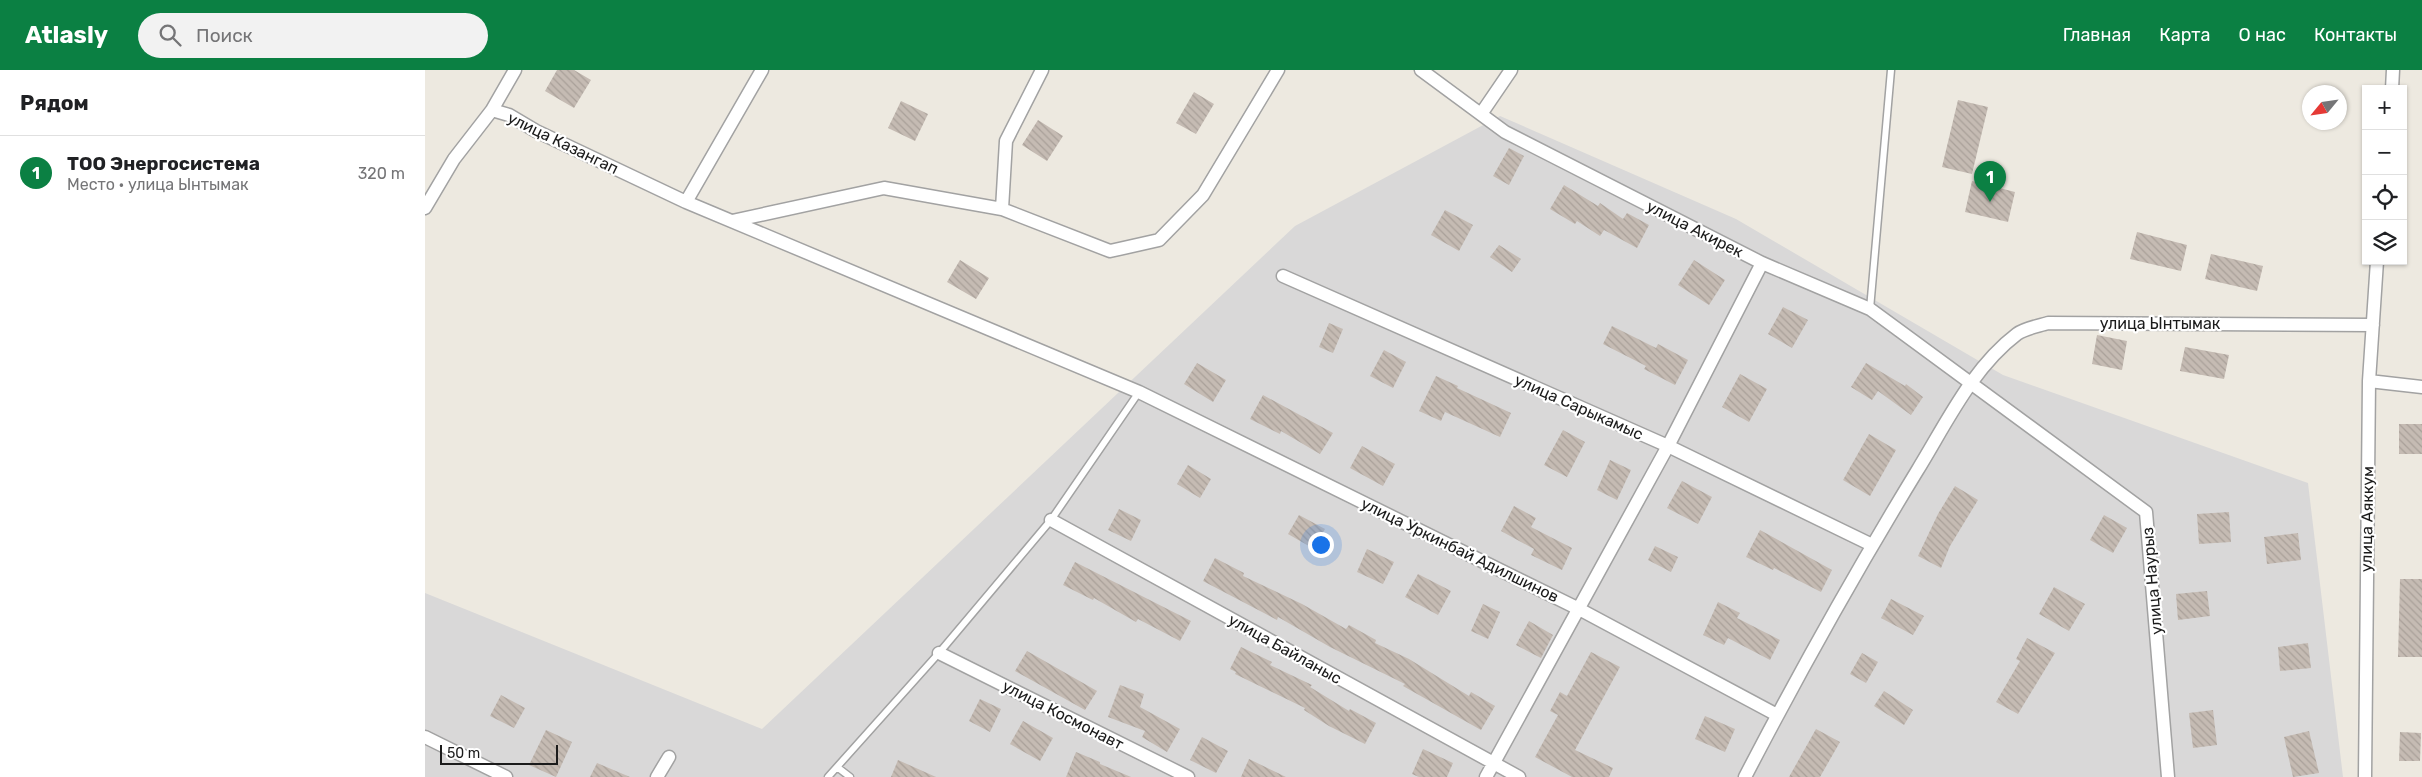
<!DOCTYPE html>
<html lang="ru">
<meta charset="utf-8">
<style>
body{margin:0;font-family:Rubik,sans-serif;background:#f2f2f2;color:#202124}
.controls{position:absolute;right:15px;top:15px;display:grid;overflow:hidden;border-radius:0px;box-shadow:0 1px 4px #0004}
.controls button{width:45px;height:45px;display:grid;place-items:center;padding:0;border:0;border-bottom:1px solid #e0e0e0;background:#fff;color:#202124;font:25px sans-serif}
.compass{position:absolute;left:1877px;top:15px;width:45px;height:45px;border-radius:50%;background:#fff;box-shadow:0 1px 4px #0004;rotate:241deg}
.scale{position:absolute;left:15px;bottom:12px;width:118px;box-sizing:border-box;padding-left:5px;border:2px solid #1b1b1b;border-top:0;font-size:14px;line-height:18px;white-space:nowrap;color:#1b1b1b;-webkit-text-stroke:4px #fff;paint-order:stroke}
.you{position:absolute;left:895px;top:474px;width:18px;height:18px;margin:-12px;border:4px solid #fff;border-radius:50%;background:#1a73e8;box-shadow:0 0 0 8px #1a73e833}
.badge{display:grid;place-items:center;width:32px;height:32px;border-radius:50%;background:#0b8043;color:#fff;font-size:16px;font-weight:700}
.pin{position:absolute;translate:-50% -41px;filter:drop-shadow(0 1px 2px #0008)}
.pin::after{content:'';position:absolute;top:26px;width:18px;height:15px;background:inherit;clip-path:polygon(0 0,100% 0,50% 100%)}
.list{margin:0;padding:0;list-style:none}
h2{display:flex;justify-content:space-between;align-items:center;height:65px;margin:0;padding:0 20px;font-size:21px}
h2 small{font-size:16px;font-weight:400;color:#757577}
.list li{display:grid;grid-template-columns:32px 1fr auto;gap:15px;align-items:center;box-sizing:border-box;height:75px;padding:0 20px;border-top:1px solid #e0e0e0}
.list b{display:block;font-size:19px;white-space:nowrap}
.list p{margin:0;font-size:16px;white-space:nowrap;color:#757577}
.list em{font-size:16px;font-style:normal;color:#757577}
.icon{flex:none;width:28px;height:28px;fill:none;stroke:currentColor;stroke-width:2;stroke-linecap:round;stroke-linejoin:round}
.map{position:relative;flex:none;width:1997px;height:707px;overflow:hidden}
header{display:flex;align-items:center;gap:30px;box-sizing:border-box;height:70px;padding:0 25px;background:#0b8043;color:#fff}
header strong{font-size:24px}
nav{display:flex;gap:28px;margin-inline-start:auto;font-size:18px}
.search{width:350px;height:45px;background:#f2f2f2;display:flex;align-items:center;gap:12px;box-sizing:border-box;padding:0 18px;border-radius:28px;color:#757577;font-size:19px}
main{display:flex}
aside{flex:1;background:#fff}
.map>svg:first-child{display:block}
.residential{fill:#d9d8d8}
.building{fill:url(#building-back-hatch)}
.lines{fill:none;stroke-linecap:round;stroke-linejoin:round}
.service-casing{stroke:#a2a2a2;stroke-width:9}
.minor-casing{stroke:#a2a2a2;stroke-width:15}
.service{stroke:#fff;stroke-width:6}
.minor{stroke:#fff;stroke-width:12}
.labels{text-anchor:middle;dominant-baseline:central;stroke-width:4.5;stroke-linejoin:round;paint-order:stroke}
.street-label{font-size:16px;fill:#1b1b1b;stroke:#fff}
</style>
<header>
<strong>Atlasly</strong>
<div class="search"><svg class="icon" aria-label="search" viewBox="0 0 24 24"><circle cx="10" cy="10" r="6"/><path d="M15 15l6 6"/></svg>Поиск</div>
<nav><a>Главная</a><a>Карта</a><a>О нас</a><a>Контакты</a></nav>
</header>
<main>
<aside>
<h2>Рядом<small></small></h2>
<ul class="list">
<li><span class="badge">1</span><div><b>ТОО Энергосистема</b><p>Место · улица Ынтымак</p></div><em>320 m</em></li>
</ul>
</aside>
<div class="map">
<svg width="1997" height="707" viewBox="0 0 1997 707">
<defs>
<pattern id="building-back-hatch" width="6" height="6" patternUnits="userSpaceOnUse" patternTransform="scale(1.25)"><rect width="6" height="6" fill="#c5bbb3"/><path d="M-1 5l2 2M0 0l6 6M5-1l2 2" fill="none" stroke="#a9a099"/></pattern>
</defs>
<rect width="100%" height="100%" fill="#ede9e0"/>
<path class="residential" d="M1075,46L1311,149L1578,305L1883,413L1918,707H0V523L337,659L870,156Z"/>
<path class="building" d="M132,0H149L166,10L149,38L120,21Z
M769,22L789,34L771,64L751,53Z
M1533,30L1563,37L1547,104L1517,97Z
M476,31L503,44L490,71L463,58Z
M613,50L638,66L622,91L597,75Z
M1084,78L1099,86L1084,115L1068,106Z
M1547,111L1590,122L1583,152L1540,142Z
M1139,115L1173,136L1175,133L1198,149L1202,143L1224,155L1212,178L1179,160L1175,166L1152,151L1150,154L1125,139Z
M1020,140L1048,155L1034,181L1006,165Z
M1712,162L1762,175L1756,201L1705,189Z
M1074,175L1096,189L1087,202L1065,187Z
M1786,184L1838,196L1832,221L1780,209Z
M535,190L564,208L551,229L522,212Z
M1269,190L1300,210L1284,235L1253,215Z
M1358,237L1383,250L1367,278L1343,264Z
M904,253L918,259L908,283L894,277Z
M1187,256L1231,278L1233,274L1263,290L1250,315L1219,299L1221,296L1178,274Z
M1672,265L1702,271L1697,300L1667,294Z
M1760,277L1804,285L1799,309L1755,301Z
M959,280L981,292L968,318L945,306Z
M772,293L801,310L788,332L759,314Z
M1441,293L1480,316L1481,314L1498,327L1486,345L1453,321L1447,330L1426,317Z
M1315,304L1342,319L1324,352L1297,337Z
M1011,306L1033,316L1032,318L1086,343L1075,367L1020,342L1016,351L994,341Z
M838,325L908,363L895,384L856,361L855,364L825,349Z
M1974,354H1997V384H1974Z
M1138,360L1160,372L1142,407L1119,395Z
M1444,364L1471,380L1445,426L1418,410Z
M937,376L970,394L958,416L925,398Z
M1185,390L1206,400L1192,430L1172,420Z
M763,395L786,409L775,428L752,414Z
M1257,411L1287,427L1273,454L1242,438Z
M1530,416L1553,430L1525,476L1516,498L1493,486L1513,444Z
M1089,436L1111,448L1106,457L1147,478L1137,500L1106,485L1109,479L1076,461Z
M694,439L716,450L706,471L683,460Z
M1804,442L1806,472L1774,474L1772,444Z
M874,445L900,459L889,479L863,464Z
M1679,445L1702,458L1688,483L1665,470Z
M1335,460L1407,500L1396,522L1349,498L1348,500L1321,487Z
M1873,463L1876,490L1842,494L1839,467Z
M1230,476L1253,487L1246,502L1223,490Z
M942,479L969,492L958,514L932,502Z
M790,488L819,503L818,506L877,534L921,559L924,555L951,570L950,573L984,589L1044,626L1046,622L1070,636L1056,660L978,616L980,614L905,577L853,547L852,550L778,511Z
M650,492L766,551L755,571L713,549L711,552L669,528L668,530L638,515Z
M993,504L1026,521L1013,545L980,527Z
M1975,509H1997V587H1973Z
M1629,517L1660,534L1644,561L1614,544Z
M1782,521L1785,546L1753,550L1751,524Z
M1466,529L1499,546L1488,565L1456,548Z
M1293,532L1315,543L1312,548L1355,570L1345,590L1303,568L1299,575L1278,565Z
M1058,534L1075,542L1063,569L1046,561Z
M1104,551L1128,565L1116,588L1091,575Z
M1602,568L1630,583L1593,644L1571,632L1595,591L1591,589Z
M1883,573L1886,598L1855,601L1853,577Z
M816,577L847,592L845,595L887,615L885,617L924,641L925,639L951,653L940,674L904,656L879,640L880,638L810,604L811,602L805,599Z
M602,581L672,621L660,640L590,601Z
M1166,582L1195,597L1150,680L1188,698L1184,707H1147L1110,687L1133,645L1125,641L1135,622L1142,626Z
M1437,583L1453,592L1441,613L1425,604Z
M695,615L719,624L715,637L755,659L742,682L717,667L720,661L683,647Z
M1459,621L1488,640L1479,655L1449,636Z
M76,625L100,638L89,658L65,646Z
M555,629L576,639L565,662L544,651Z
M1788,640L1792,675L1768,678L1764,643Z
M1280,646L1310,659L1300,682L1270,669Z
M598,651L628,668L615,691L585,674Z
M1391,659L1415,672L1395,707H1364Z
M121,660L147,672L131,707L104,695Z
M1884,661L1894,703L1868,707L1859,667Z
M1975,662L1996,663L1995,691H1974Z
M777,667L803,681L791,703L765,690Z
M998,679L1028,693L1022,707H994L987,704Z
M651,682L675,692V694L706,707H641Z
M824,689L861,707H816Z
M473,690L511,707H466Z
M172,693L205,707H165Z"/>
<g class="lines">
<defs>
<path id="service" d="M1445,239L1466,0
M412,697L425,707
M403,707L514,583L626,450L714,322"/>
<path id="minor" d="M996,0L1080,62L1337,193L1445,239L1721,442L1743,707
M1967,19L1968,0
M67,40L90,0
M1056,44L1086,0
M261,132L337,0
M0,138L29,89L67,40L84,45L111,61L261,132L714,322L1154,539L1352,645
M577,139L581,71L617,0
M307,151L459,118L577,139L685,181L734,170L778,125L853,0
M858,206L1243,376L1447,475
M1944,311L1997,317
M626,450L1094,707
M514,583L763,707
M0,667L81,707
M232,707L244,687
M1061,707L1243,376L1337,193
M1320,707C1374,603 1431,501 1492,401C1521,354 1547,298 1592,264C1600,258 1614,256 1623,253L1948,255
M1940,707L1944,311L1952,191"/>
</defs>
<use href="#service" class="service-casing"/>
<use href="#minor" class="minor-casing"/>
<use href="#service" class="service"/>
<use href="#minor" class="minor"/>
</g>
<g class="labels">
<g class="street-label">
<text transform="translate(138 73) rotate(26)">улица Казангап</text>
<text transform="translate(1270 159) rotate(27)">улица Акирек</text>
<text x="1735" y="253">улица Ынтымак</text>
<text transform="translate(1154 337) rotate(24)">улица Сарыкамыс</text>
<text transform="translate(1942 449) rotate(-89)">улица Аяккум</text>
<text transform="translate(1035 480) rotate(26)">улица Уркинбай Адилшинов</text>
<text transform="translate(1727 511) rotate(-95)">улица Наурыз</text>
<text transform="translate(860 579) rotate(29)">улица Байланыс</text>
<text transform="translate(638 645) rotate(27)">улица Космонавт</text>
</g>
</g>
</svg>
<div class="controls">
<button>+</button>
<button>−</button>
<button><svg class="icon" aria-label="locate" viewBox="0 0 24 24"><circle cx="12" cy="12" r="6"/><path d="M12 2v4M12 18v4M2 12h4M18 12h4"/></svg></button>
<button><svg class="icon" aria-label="layers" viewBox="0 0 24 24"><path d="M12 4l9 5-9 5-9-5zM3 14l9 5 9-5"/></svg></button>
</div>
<svg class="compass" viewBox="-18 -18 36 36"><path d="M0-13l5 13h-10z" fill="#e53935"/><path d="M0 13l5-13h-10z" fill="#757577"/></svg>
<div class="scale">50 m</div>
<div class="you"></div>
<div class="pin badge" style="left:1565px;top:132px">1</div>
</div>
</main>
